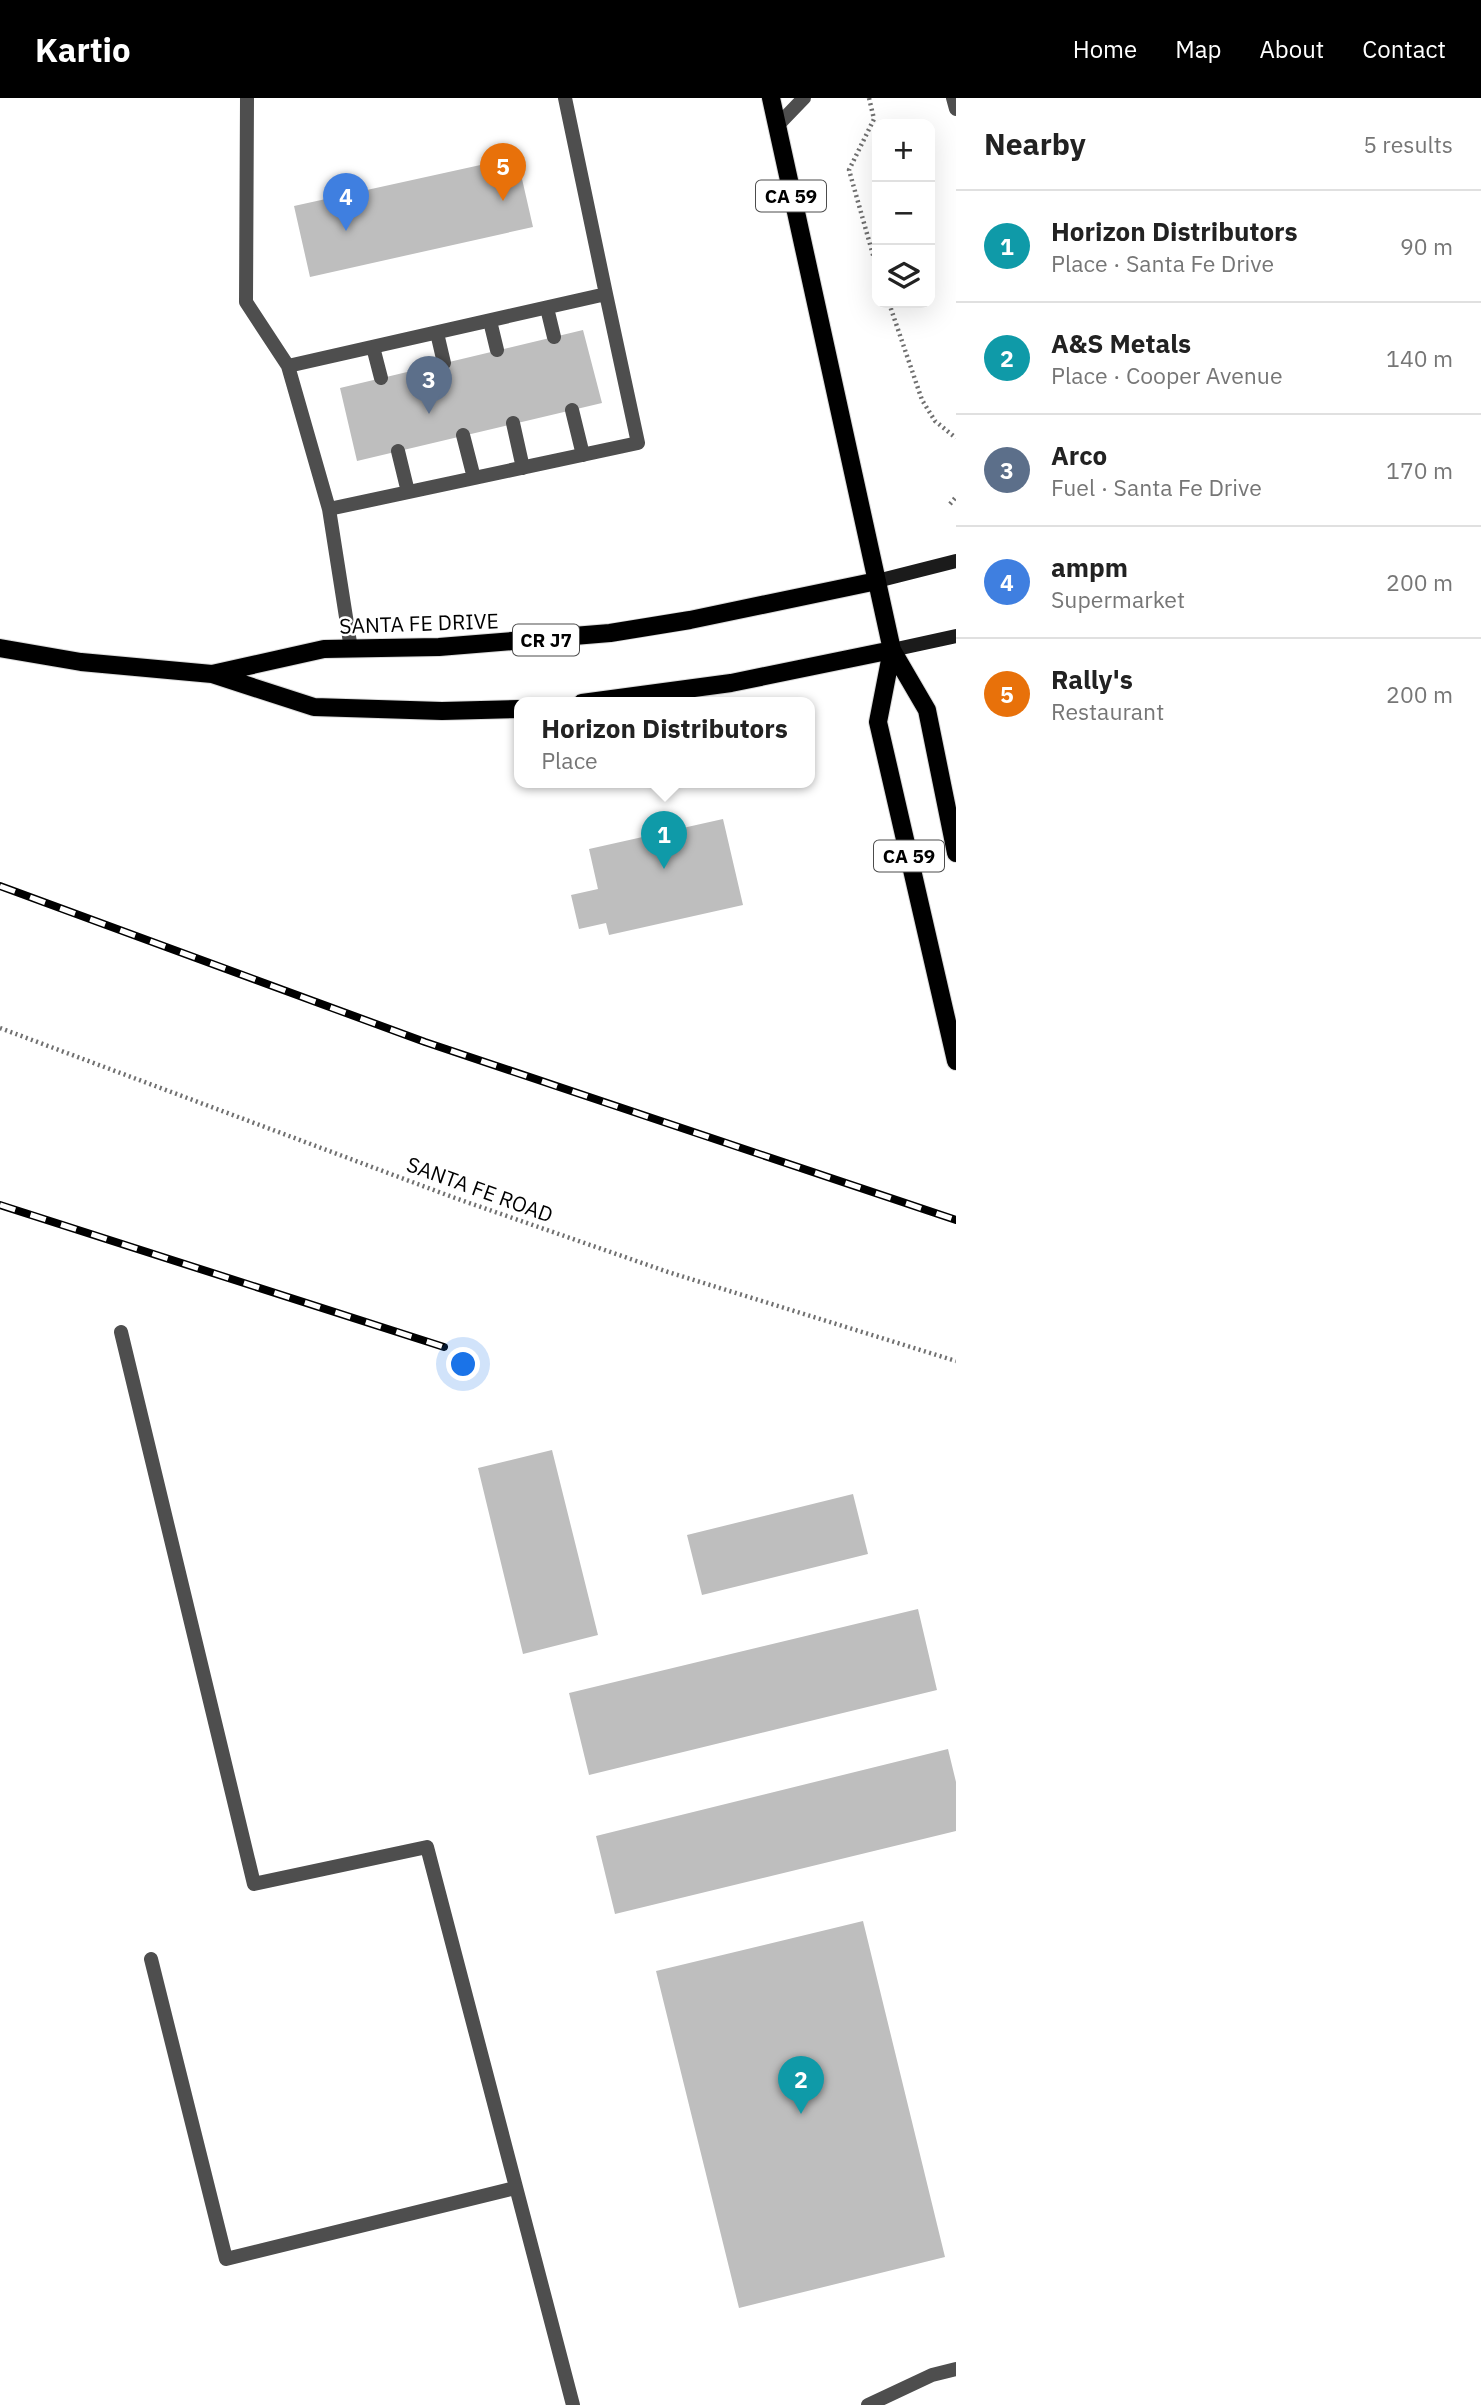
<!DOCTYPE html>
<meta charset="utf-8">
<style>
body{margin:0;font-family:"IBM Plex Sans",sans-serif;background:#f6f6f6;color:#222}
.controls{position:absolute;right:21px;top:21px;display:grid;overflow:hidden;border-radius:14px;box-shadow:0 7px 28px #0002}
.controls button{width:63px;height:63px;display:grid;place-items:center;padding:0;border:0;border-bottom:2px solid #e0e0e0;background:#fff;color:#222;font:35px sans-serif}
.you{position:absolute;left:464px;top:1267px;width:24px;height:24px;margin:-18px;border:5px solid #fff;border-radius:50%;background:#1a73e8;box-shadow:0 0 0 10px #1a73e833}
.badge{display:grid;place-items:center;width:46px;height:46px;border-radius:50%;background:#000;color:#fff;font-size:23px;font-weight:700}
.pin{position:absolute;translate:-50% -58px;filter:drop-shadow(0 2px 4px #0008)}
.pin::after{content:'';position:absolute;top:37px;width:24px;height:21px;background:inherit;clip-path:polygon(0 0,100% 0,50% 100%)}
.popup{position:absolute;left:514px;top:599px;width:301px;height:91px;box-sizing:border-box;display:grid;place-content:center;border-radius:14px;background:#fff;filter:drop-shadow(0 2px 5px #0005);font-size:23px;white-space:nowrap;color:#767676}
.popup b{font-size:26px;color:#222}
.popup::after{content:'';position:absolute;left:50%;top:100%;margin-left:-14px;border:14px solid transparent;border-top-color:#fff}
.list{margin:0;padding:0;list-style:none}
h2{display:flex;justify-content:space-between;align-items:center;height:91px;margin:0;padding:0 28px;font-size:30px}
h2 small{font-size:23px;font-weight:400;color:#767676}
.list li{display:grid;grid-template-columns:46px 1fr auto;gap:21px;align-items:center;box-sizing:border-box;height:112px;padding:0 28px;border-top:2px solid #e0e0e0}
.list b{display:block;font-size:26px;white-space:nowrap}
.list p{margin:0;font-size:23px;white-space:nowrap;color:#767676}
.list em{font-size:23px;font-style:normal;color:#767676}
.icon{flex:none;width:38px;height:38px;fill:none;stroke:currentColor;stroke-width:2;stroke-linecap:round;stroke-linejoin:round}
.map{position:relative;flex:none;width:956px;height:2307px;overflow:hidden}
header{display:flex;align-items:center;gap:42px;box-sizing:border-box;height:98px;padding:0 35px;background:#000;color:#fff}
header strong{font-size:33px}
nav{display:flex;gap:38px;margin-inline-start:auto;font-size:24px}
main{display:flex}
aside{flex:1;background:#fff}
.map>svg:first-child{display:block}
.building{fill:#bebebe}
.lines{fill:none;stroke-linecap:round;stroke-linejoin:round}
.primary-casing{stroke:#dbdbdb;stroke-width:20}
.path{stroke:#707070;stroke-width:4.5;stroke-dasharray:2 3.5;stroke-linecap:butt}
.lane{stroke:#4e4e4e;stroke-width:14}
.street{stroke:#4e4e4e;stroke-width:14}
.secondary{stroke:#1b1b1b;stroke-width:14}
.primary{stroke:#000;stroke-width:18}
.rail-casing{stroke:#000;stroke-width:8}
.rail{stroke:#fff;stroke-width:5;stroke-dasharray:16;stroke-linecap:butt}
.labels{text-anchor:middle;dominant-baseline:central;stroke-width:5;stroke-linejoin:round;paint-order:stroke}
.shield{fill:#fff;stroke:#4c4c4c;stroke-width:2}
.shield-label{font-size:19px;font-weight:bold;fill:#000}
.street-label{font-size:21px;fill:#000;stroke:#fff}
</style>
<header>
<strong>Kartio</strong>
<nav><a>Home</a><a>Map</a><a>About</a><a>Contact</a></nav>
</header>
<main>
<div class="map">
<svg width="956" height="2307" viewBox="0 0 956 2307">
<rect width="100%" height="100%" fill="#fff"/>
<path class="building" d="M517,59L533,129L310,179L294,108Z
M583,232L602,305L357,363L340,290Z
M723,721L743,807L609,837L606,825L579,831L571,797L598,791L589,751Z
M552,1352L598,1537L523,1556L478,1370Z
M853,1396L868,1456L702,1497L687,1437Z
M918,1511L937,1592L589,1677L569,1595Z
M948,1651L956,1684V1733L615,1816L596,1738Z
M863,1823L945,2159L739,2210L656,1873Z"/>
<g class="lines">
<defs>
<path id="primary" d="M771,0L892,552L927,612L956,755
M0,550L81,564L212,576L314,609L442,613L519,611
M892,552L878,624L956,963
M212,576L324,551L439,549L610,535L690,522L877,483
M582,605L731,585L892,552"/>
</defs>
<use href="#primary" class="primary-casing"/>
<path class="path" d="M869,0L874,21L849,72L877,171
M889,205L922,302L935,323L956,340
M950,406L956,399
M0,930L455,1100L668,1174L956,1263"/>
<path class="lane" d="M247,0L246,204L288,268L606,196L565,0
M953,0L956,11
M777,28L804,0
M547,210L554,239
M490,223L497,252
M437,235L444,265
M373,249L381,280
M288,268L329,411L351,551
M572,312L583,357
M513,325L523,370
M463,337L474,380
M398,353L408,394
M329,411L638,345L606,196
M121,1234L254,1786L427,1749L573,2307
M151,1861L226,2161L515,2090"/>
<path class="street" d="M868,2307L932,2277L956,2271"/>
<path class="secondary" d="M877,483L956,463
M892,552L956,538"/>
<use href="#primary" class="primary"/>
<defs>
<path id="rail" d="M0,788L425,944L956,1122
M0,1107L444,1249"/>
</defs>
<use href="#rail" class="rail-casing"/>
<use href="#rail" class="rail"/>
</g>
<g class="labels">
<g class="shield">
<rect x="756" y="82.5" width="70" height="31" rx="5"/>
<rect x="513" y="526.5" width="66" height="31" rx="5"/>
<rect x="874" y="742.5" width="70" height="31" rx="5"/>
</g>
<g class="shield-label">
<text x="791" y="98">CA 59</text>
<text x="546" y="542">CR J7</text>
<text x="909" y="758">CA 59</text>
</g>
<g class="street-label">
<text transform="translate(419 525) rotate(-2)">SANTA FE DRIVE</text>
<text transform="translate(480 1091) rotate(20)">SANTA FE ROAD</text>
</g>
</g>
</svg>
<div class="controls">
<button>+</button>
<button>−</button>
<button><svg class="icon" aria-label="layers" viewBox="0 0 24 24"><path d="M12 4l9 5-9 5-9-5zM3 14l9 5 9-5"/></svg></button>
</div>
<div class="you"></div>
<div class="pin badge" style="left:664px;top:771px;background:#0f9aa8">1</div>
<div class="popup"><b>Horizon Distributors</b>Place</div>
<div class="pin badge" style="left:801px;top:2016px;background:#0f9aa8">2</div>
<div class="pin badge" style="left:429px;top:316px;background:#5c6f8a">3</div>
<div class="pin badge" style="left:346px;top:133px;background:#3f7fe0">4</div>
<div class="pin badge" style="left:503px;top:103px;background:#e8710a">5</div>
</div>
<aside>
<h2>Nearby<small>5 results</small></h2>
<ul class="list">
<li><span class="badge" style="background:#0f9aa8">1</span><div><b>Horizon Distributors</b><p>Place · Santa Fe Drive</p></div><em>90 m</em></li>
<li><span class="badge" style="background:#0f9aa8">2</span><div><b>A&amp;S Metals</b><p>Place · Cooper Avenue</p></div><em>140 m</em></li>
<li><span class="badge" style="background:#5c6f8a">3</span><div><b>Arco</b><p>Fuel · Santa Fe Drive</p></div><em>170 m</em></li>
<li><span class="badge" style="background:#3f7fe0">4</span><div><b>ampm</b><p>Supermarket</p></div><em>200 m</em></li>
<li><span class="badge" style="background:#e8710a">5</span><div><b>Rally's</b><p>Restaurant</p></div><em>200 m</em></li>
</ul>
</aside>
</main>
